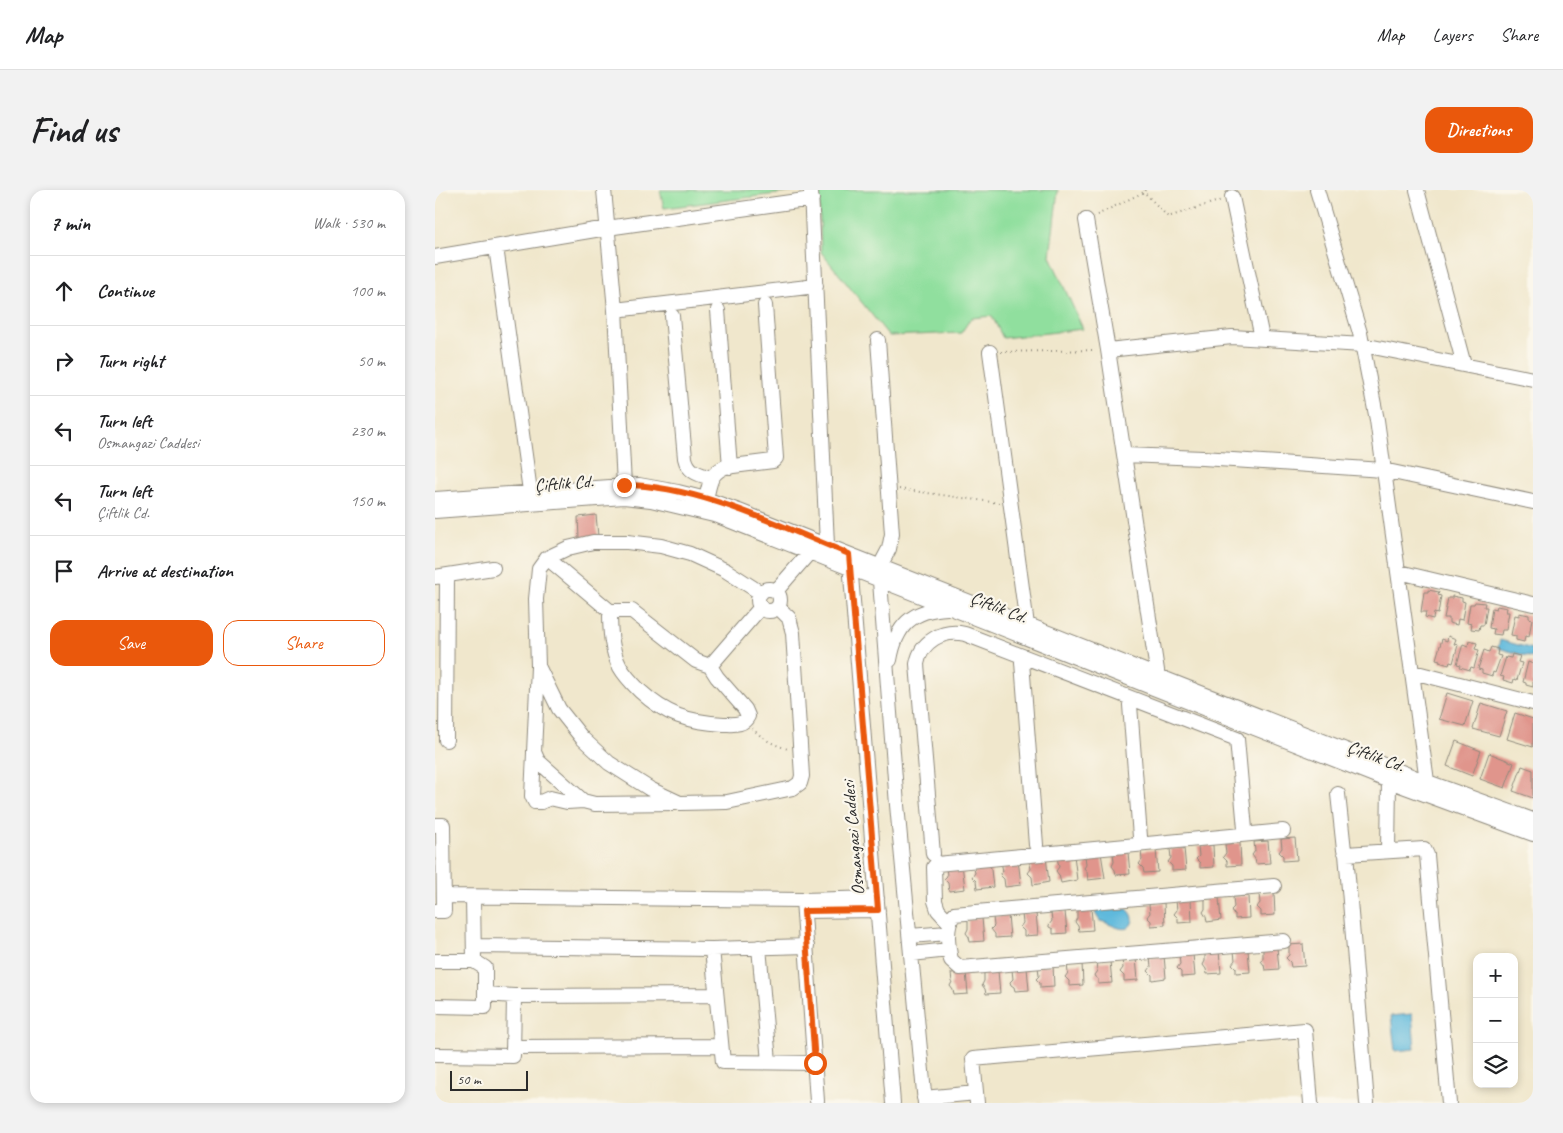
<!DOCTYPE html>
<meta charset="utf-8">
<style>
body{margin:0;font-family:Caveat,sans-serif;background:#f2f2f2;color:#202124}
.controls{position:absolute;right:15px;bottom:15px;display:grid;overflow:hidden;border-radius:10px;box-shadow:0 2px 8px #0003}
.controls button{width:45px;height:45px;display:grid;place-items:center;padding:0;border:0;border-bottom:1px solid #e0e0e0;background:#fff;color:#202124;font:25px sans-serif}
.scale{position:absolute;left:15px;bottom:12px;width:78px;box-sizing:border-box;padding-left:5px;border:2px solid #2b2b2b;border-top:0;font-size:14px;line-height:18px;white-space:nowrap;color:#2b2b2b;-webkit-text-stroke:4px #fbf7ec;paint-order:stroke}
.stop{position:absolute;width:15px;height:15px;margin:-11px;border:4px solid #ea580c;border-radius:50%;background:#fff}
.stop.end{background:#ea580c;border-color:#fff;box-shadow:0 1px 5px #0008}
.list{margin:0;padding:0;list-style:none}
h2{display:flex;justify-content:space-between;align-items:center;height:65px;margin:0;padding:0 20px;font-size:21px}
h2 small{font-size:16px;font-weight:400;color:#757577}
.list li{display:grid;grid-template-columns:32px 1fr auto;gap:15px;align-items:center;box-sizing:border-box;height:70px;padding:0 20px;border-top:1px solid #e0e0e0}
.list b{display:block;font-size:19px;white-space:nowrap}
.list p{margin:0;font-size:16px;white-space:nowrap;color:#757577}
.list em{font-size:16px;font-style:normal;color:#757577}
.actions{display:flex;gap:10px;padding:15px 20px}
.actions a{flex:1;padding:11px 0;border:1px solid #ea580c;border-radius:15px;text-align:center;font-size:18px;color:#ea580c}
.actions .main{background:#ea580c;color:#fff}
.icon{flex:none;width:28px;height:28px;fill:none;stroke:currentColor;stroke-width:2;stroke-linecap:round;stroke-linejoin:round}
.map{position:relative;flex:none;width:1098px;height:913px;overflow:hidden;border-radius:15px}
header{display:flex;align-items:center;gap:30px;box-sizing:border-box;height:70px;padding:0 25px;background:#fff;border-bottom:1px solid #e0e0e0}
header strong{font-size:24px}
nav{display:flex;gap:28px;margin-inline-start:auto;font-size:18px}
.intro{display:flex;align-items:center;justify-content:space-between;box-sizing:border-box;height:120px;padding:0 30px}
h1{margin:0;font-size:35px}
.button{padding:12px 22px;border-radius:15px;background:#ea580c;color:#fff;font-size:18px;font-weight:700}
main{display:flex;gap:30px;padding:0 30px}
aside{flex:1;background:#fff;border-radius:15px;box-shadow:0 2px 8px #0003}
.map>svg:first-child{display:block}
.green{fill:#90df9e;stroke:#5e8564}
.water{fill:#5fb9dc;stroke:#457284}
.building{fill:#e0958c}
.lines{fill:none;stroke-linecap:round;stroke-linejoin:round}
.minor-casing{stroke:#8e897c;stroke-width:16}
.path{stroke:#8e897c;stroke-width:2;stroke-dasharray:1 4;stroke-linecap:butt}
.minor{stroke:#fff;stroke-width:14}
.route{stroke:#ea580c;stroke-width:6}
.labels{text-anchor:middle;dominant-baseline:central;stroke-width:4.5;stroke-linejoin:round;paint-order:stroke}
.street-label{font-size:18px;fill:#2b2b2b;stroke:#fbf7ec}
</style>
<header>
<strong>Map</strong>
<nav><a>Map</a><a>Layers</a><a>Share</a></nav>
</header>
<div class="intro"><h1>Find us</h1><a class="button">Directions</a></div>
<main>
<aside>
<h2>7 min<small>Walk · 530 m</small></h2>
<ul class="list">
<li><svg class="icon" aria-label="ahead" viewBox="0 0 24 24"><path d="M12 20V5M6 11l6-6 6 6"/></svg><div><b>Continue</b></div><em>100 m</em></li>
<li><svg class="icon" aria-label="right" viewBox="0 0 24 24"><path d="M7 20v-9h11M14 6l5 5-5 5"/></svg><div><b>Turn right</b></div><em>50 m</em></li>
<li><svg class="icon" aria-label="left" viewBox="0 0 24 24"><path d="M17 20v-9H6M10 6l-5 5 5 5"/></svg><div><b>Turn left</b><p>Osmangazi Caddesi</p></div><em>230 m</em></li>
<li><svg class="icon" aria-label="left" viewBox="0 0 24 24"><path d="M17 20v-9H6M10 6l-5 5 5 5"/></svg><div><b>Turn left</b><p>Çiftlik Cd.</p></div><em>150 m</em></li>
<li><svg class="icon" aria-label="arrive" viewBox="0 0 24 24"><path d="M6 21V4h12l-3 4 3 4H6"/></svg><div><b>Arrive at destination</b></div></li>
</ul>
<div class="actions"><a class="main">Save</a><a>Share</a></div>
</aside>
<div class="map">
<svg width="1098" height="913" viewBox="0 0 1098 913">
<rect width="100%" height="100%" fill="#fbf7ec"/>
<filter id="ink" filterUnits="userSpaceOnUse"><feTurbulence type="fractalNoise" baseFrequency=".02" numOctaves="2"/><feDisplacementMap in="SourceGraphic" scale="10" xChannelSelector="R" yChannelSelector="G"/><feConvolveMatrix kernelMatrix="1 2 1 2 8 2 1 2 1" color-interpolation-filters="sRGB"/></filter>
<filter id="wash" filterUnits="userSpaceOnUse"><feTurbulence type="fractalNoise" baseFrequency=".0096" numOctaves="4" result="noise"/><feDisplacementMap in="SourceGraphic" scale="20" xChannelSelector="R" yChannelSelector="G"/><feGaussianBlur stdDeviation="1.12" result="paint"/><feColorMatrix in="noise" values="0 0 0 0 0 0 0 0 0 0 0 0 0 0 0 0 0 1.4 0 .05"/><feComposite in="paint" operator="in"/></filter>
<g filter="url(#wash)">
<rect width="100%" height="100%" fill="#f0e7cc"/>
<path class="green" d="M225,0H357V2L229,18Z
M384,0H623L615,66L648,139L568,148L557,126L536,128L526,143L454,146L386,62Z"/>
<path class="water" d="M1065,450L1098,459V468L1063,458Z
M666,718L673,720L692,719C696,722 700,728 697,733C691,746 676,733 665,731L660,723L663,719Z
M977,824L980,859L960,861L956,826Z"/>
<g id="blocks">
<path class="building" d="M161,325L163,346L144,348L143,327Z
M993,400L1004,402L1003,405L1006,406L1003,424L999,423L998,429L990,427L991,422H986L989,402H993Z
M1017,406L1027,408V411L1030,412L1027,430L1023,429L1022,435L1014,433V428H1009L1013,408H1017Z
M1040,412L1050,413L1049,417H1052L1049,435H1045L1044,440L1036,439L1037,434L1032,433L1035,414H1039Z
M1062,416L1072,418L1071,422H1074L1071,440H1067L1066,445L1058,444L1059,439L1054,438L1057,418L1061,419Z
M1084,423L1094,425V428L1097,429L1094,447L1090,446L1089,452L1081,450V446L1076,445L1080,425L1084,426Z
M1013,446L1021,449L1019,454L1023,455L1018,473L1015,472L1014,475L1004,472L1005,470L1001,469L1007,449L1012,451Z
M1034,451L1042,453L1040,459L1044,460L1039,478L1036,477L1035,480L1025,477L1026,475L1022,474L1028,454L1033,456Z
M1056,457L1063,459L1062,465L1066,466L1060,483L1058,482L1057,486L1047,483V480L1043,479L1049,460L1054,462Z
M1077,464L1085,466L1083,472L1087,473L1082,490L1079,489L1078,493L1068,490L1069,487L1065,486L1071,467L1076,468Z
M1093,472L1098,474V497L1091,495V493L1088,492Z
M1012,503L1038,511L1030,536L1004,529Z
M1046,513L1072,521L1064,546L1038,539Z
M1080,523L1098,529V557L1072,549Z
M1021,551L1046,561L1037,586L1012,576Z
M1054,563L1079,573L1070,598L1045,589Z
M1087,576L1098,580V608L1078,601Z
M860,648L862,670L848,671V666L844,662L847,658L846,649Z
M833,651L835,673L821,674L820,669L817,665L820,661L819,652Z
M805,653L806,675L792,676V671L788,667L791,663L790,654Z
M778,655L779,677L765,678V673L761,669L764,666L763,656Z
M749,658L751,680L737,681V676L733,672L736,668L735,659Z
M721,660L723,682L709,683L708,678L704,674L707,670L706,661Z
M693,662L695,684L681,685L680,680L677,676L679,672L678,663Z
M666,663L670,688L653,690L652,682L649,678L651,675L650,665Z
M639,665L642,690L626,693L624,685L621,681L624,677L622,667Z
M611,667L614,692L598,695L597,687L593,683L596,679L594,669Z
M583,669L586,695L570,697L569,689L565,685L568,681L566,672Z
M555,671L558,697L542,699L541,691L537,687L540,683L538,674Z
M527,674L530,699L514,701L513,693L509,689L512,686L511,676Z
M839,703L840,725L826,726V721L822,717L825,713L824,704Z
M813,706L814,728L800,729V724L797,723L796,720L799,717L798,707Z
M784,708L786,730L772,732L771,727L768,722L770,719V709Z
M756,709L757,732L743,733V728L739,724L742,720L741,711Z
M729,713L730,735L716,736V731L712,727L715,723L714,714Z
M656,718L658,740L644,741L643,736L640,732L642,728V719Z
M630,721L632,743L618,744V739L614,737V735L617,731L616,722Z
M601,723L603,745L589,746V741L585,737L588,733L587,724Z
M573,725L575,747L560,748V744L556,739L559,736L558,727Z
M547,728L549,751L535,752L534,747L531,743L533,739V730Z
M868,754L870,776L856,777L855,772L851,768L854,765V755Z
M842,757L844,779L830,780L829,775L826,771L828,768V758Z
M813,760L815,782L801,783V778L797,774L800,770L799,761Z
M784,761L786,783L772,784L771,779L768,775L770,771V762Z
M758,764L760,786L746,787V782L742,778L745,774L744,765Z
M729,766L731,788L717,790V785L713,781L716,777L715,768Z
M701,768L703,790L689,791V786L685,782L688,778L687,769Z
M675,771L677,793L663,794V789L660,787L659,785L662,781L661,772Z
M647,773L648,795L634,796V791L630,787L633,783L632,774Z
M618,775L619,797L605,798V793L601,789L604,786L603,776Z
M592,778L594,800L580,801L579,797L576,795L575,792L578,789L577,780Z
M563,781L565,803L551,804L550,799L547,795L549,791V782Z
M531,782L533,804L519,805L518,800L515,796L517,792L516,783Z"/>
</g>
</g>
<g filter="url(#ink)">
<use href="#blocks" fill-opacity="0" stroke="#8e897c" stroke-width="1"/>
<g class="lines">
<defs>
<path id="minor" d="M169,0L180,120L189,295
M882,0L925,143L942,230L992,591
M982,0L1029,175
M376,1L392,355
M797,7L827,148
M651,30L673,160L723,487
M61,57L95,301
M0,67L172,38L377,9
M180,120L381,96
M283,120L295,277
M237,126L250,268C253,282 263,284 276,288
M443,150L457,344L454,359L445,376V391L462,615L490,913
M673,160L797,147L928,155L1098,189
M555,162L592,435
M689,265L768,268L948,280L1098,312
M0,309L204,295L243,302L271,309L304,321L979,587L1098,630
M271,309C275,294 274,284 290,277L338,271L341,268L330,115
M0,321L189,307L216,310L283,326L954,591L1098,644
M112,368L175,421H197L261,471L275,476L282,487L310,519L313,526C308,536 298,534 289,534C253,532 231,525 205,501C198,494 190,486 185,477C176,460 175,440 175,421
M415,373L458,913
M964,382L1098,414
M0,387L58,378
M323 410a11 11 0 1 1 22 0a11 11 0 1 1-22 0Z
M341,401L374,363
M326,403L290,380L255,364L226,356L192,352H158L133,358L112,368L104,379L101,409L103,476L124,519L147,548L174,573L215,599L245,613L292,612L358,598L365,593L367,586L358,443L354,428L343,417
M588,467L587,472L601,655
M455,470C461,435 477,420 512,418
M275,476L326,417
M103,477L99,562L103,571L148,611L160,614L241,613
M978,482L1098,513
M696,508L695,515L705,647
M11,550L12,385
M99,563L97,606L100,612H106L115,608L132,612L148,611
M903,604L909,660L911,664L932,913
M0,635H8L9,721H0
M953,661L954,591
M498,664L482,474C486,451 508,439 530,444L802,549L810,639
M911,664L989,659L992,665L1014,913
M839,696L519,724C510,738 513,755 516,770L525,778L849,751
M9,706L368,710L382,911
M368,710L442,708
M369,721L443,720
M514,732L503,720L500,711L499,677L502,674L848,641
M475,746L513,743
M40,756L277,759L372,756
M324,757L334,872
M277,759L288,872L380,873
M476,764L514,760
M0,771H39L38,707
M39,771L50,778V804L79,806L281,805
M0,816L50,817V804
M78,857L286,856
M0,865L78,866L79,806
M489,908L541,903
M542,913L538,869L870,840L876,913"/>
</defs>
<use href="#minor" class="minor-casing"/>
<path class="path" d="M710,0L709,2L733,27L787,10
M662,25L709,2
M566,162L661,160
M464,299L564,313
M317,538C327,549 339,555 353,559"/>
<use href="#minor" class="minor"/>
</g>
</g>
<g class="lines" filter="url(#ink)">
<path class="route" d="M189,295C263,295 347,337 414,364L443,720L369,721L380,873"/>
</g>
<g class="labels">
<g class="street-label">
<text transform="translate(129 293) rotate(-4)">Çiftlik Cd.</text>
<text transform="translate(564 417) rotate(22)">Çiftlik Cd.</text>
<text transform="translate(941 566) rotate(21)">Çiftlik Cd.</text>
<text transform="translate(418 648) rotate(-95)">Osmangazi Caddesi</text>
</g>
</g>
</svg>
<div class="controls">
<button>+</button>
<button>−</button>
<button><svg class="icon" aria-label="layers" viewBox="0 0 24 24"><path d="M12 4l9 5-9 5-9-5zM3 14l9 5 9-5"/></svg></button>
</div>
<div class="scale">50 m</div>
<div class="stop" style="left:380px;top:873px"></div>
<div class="stop end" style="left:189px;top:295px"></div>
</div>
</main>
